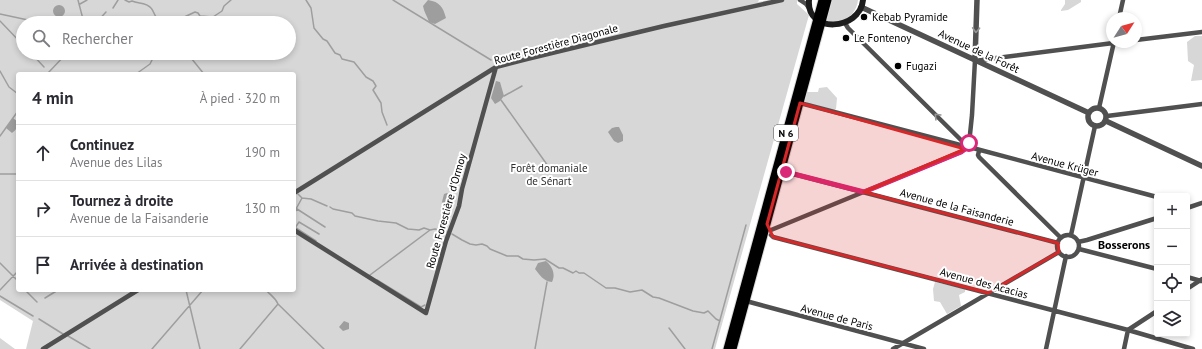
<!DOCTYPE html>
<html lang="fr">
<meta charset="utf-8">
<style>
body{margin:0;font-family:"PT Sans",sans-serif;background:#f7f7f7;color:#2b2b33}
.controls{position:absolute;right:12px;bottom:12px;display:grid;overflow:hidden;border-radius:4px;box-shadow:0 2px 6px #0003}
.controls button{width:36px;height:36px;display:grid;place-items:center;padding:0;border:0;border-bottom:1px solid #e1e1e2;background:#fff;color:#2b2b33;font:20px sans-serif}
.compass{position:absolute;left:1106px;top:12px;width:36px;height:36px;border-radius:50%;background:#fff;box-shadow:0 2px 6px #0003;rotate:54deg}
.stop{position:absolute;width:12px;height:12px;margin:-9px;border:3px solid #db2777;border-radius:50%;background:#fff}
.stop.end{background:#db2777;border-color:#fff;box-shadow:0 1px 4px #0008}
.list{margin:0;padding:0;list-style:none}
h2{display:flex;justify-content:space-between;align-items:center;height:52px;margin:0;padding:0 16px;font-size:17px}
h2 small{font-size:13px;font-weight:400;color:#7c7c81}
.list li{display:grid;grid-template-columns:26px 1fr auto;gap:12px;align-items:center;box-sizing:border-box;height:56px;padding:0 16px;border-top:1px solid #e1e1e2}
.list b{display:block;font-size:15px;white-space:nowrap}
.list p{margin:0;font-size:13px;white-space:nowrap;color:#7c7c81}
.list em{font-size:13px;font-style:normal;color:#7c7c81}
.icon{flex:none;width:22px;height:22px;fill:none;stroke:currentColor;stroke-width:2;stroke-linecap:round;stroke-linejoin:round}
.map{position:relative;flex:none;width:1202px;height:349px;overflow:hidden}
.search{position:absolute;background:#fff;box-shadow:0 2px 6px #0003;left:16px;top:16px;width:280px;height:44px;display:flex;align-items:center;gap:10px;box-sizing:border-box;padding:0 14px;border-radius:22px;color:#7c7c81;font-size:15px}
.panel{position:absolute;background:#fff;box-shadow:0 2px 6px #0003;left:16px;top:72px;width:280px;height:220px;border-radius:4px}
.map>svg:first-child{display:block}
.green{fill:#d7d7d7;fill-rule:evenodd}
.water{fill:#9e9e9e}
.lines{fill:none;stroke-linecap:round;stroke-linejoin:round}
.stream{stroke:#9e9e9e;stroke-width:1.5}
.primary-casing{stroke:#dbdbdb;stroke-width:9}
.minor{stroke:#505050;stroke-width:4.5}
.tertiary{stroke:#505050;stroke-width:5.5}
.secondary{stroke:#1d1d1d;stroke-width:6}
.primary{stroke:#000;stroke-width:7}
.oneway{stroke:#969696}
.route{stroke:#db2777;stroke-width:5}
.marked{fill:#d62828;fill-opacity:0.2;stroke:#d62828;stroke-width:3;stroke-linejoin:round}
.poi-dot{fill:#000;stroke:#fff;stroke-width:1.5}
.labels{text-anchor:middle;dominant-baseline:central;stroke-width:4;stroke-linejoin:round;paint-order:stroke}
.shield{fill:#fff;stroke:#4c4c4c;stroke-width:1}
.shield-label{font-size:10px;font-weight:bold;fill:#000}
.poi-label{font-size:11px;fill:#000;stroke:#fff;text-anchor:start}
.street-label{font-size:11px;fill:#000;stroke:#fff}
.park-label{font-size:11px;fill:#2e2e2e;stroke:#fff}
.neighbourhood-label{font-size:12px;font-weight:bold;fill:#000;stroke:#fff}
</style>
<div class="map">
<svg width="1202" height="349" viewBox="0 0 1202 349">
<rect width="100%" height="100%" fill="#fff"/>
<path class="green" d="M0,0H759L758,2L769,0H797V4L809,15L715,349H26L33,321L0,300ZM23,23H289V53H23ZM18,74H294V290H18Z
M831,0H858C857,10 850,19 840,22C836,23 830,21 826,21V19Z
M1065,0H1081V2L1068,10L1061,11V10L1065,4Z
M1195,36H1202V80L1191,81L1194,65L1188,61L1187,42Z
M827,87L837,98L836,109C826,115 813,106 804,101L805,94L807,92H818L819,88Z
M935,282L965,289V292L959,295L961,306L947,314L940,302L934,301L933,289Z
M0,338L15,349H0Z"/>
<path class="water" d="M428,0C440,2 443,7 446,18L435,24L429,22C427,16 424,12 423,6Z
M53 11a6 6 0 1 1 12 0a6 6 0 1 1-12 0Z
M496,81L500,82L504,96L500,101L495,104L491,98Z
M13,118L18,122C18,127 16,130 12,133L6,128Z
M616,127H619L623,135V141L618,143L614,141L608,132L612,128Z
M447,193L453,196C454,201 454,205 451,208L445,206L442,202L444,194Z
M546,261C552,266 556,274 552,282C543,281 540,275 535,269L538,263Z
M344,321L349,323V329L343,331L339,327Z"/>
<g class="lines">
<path class="stream" d="M78,0L84,23
M125,0L129,2L132,1C138,4 146,2 151,8C153,10 154,14 156,17L180,19L195,12L198,13L200,16L213,17L222,11L224,6L231,0
M306,0L311,8L314,28L323,39L327,41L335,53L340,55L342,59L354,62L366,77L373,81L376,86L373,90L381,103L382,112L387,125
M393,0L491,60
M80,4L87,0
M113,8L118,0
M0,14L42,23
M168,18V23
M0,21L23,45
M96,23L106,12
M31,53L44,67
M187,53L204,74
M0,71L9,87L18,94
M48,73L67,53
M136,74L150,64L153,58L160,53
M504,96L522,86
M501,100L548,166
M0,136L18,111
M0,174H18
M298,194L302,198L311,199L327,206
M330,207L333,209L352,213L355,216L378,221L396,223L408,229L419,230L424,228L430,230L435,229L446,232
M296,209L302,198
M294,213L297,209L325,227
M295,228L299,222L319,234
M296,228L316,241
M452,234L462,240L470,244L476,245L482,244L487,246L490,249L507,256H518L523,259L534,260L545,259L559,268H563L573,273L576,271L579,273H584L606,288H615L630,292L642,290L653,297L659,298L693,311L704,313L708,311L716,319L720,321
M0,263L18,281
M370,275L430,230
M377,280L421,307L425,305
M0,290L18,271
M25,290L37,302
M186,290L200,349
M266,290C270,295 275,297 278,304
M0,296L33,316
M45,298L58,290
M39,319L63,334
M669,328L685,349
M68,336L90,349
M152,349L203,290
M240,349L278,304L324,349
M535,349L547,282
M712,349L746,225"/>
<defs>
<path id="primary" d="M727,349L822,0
M733,349L828,0"/>
</defs>
<use href="#primary" class="primary-casing"/>
<path class="minor" d="M800,0L806,4L809,8
M1119,18L1123,0
M845,23L848,28L965,144
M1136,40L1202,32
M978,61L981,60L1121,42
M800,103L964,146
M1099,108L1114,42
M1107,116L1202,104
M969,144L972,115L975,60
M969,147L1157,197
M979,151L978,155L979,157L1061,238
M781,170L786,172L1058,243
M294,193L496,67L527,59L664,26L782,0
M1187,208L1202,203
M294,230L426,313L446,241L459,206L462,189L496,67
M771,230L961,152L965,149
M771,235L773,237L1128,330L1193,349
M1071,235L1095,126
M1057 246a11 11 0 1 1 22 0a11 11 0 1 1-22 0Z
M1078,242L1087,240L1157,218
M1079,249L1157,269
M1187,277L1201,281
M1187,289L1202,279
M746,301L924,349
M43,349L138,290
M893,349L1059,252
M1046,349L1066,256
M1124,349L1128,330L1157,311"/>
<path class="tertiary" d="M861,7L1089,113
M975,60L977,0
M1088 117a9 9 0 1 1 18 0a9 9 0 1 1-18 0Z
M1106,121L1202,166"/>
<path class="secondary" d="M809,0C806,34 860,31 863,0"/>
<use href="#primary" class="primary"/>
</g>
<defs><path id="oneway-chevron" d="M-2-3.5L2.5 0L-2 3.5" fill="none" stroke-width="1.6" stroke-linecap="round" stroke-linejoin="round"/></defs>
<g class="oneway">
<use href="#oneway-chevron" transform="translate(976 30) rotate(93)"/>
<use href="#oneway-chevron" transform="translate(937 116) rotate(-135)"/>
</g>
<g class="lines">
<path class="route" d="M786,172L864,192L961,152L965,149L968,148L969,146V143"/>
</g>
<path class="marked" d="M800,103L965,149L864,192L1058,243L1059,252L988,293L773,237L767,224Z"/>
<g class="poi-dot">
<circle cx="864" cy="17" r="4"/>
<circle cx="846" cy="38" r="4"/>
<circle cx="898" cy="66" r="4"/>
</g>
<g class="labels">
<rect class="shield" x="774" y="125" width="24" height="16" rx="3"/>
<g class="shield-label">
<text x="786" y="133">N 6</text>
</g>
<g class="poi-label">
<text x="872" y="17">Kebab Pyramide</text>
<text x="854" y="38">Le Fontenoy</text>
<text x="906" y="66">Fugazi</text>
</g>
<g class="street-label">
<text transform="translate(556 44) rotate(-15)">Route Forestière Diagonale</text>
<text transform="translate(979 51) rotate(25)">Avenue de la Forêt</text>
<text transform="translate(1065 164) rotate(15)">Avenue Krüger</text>
<text transform="translate(957 207) rotate(15)">Avenue de la Faisanderie</text>
<text transform="translate(446 211) rotate(-74)">Route Forestière d'Ormoy</text>
<text transform="translate(984 283) rotate(15)">Avenue des Acacias</text>
<text transform="translate(837 317) rotate(15)">Avenue de Paris</text>
</g>
<g class="park-label">
<text x="549" y="168">Forêt domaniale<tspan x="549" dy="13">de Sénart</tspan></text>
</g>
<g class="neighbourhood-label">
<text x="1124" y="244">Bosserons</text>
</g>
</g>
</svg>
<div class="controls">
<button>+</button>
<button>−</button>
<button><svg class="icon" aria-label="locate" viewBox="0 0 24 24"><circle cx="12" cy="12" r="6"/><path d="M12 2v4M12 18v4M2 12h4M18 12h4"/></svg></button>
<button><svg class="icon" aria-label="layers" viewBox="0 0 24 24"><path d="M12 4l9 5-9 5-9-5zM3 14l9 5 9-5"/></svg></button>
</div>
<svg class="compass" viewBox="-18 -18 36 36"><path d="M0-13l5 13h-10z" fill="#e53935"/><path d="M0 13l5-13h-10z" fill="#7c7c81"/></svg>
<div class="stop" style="left:969px;top:143px"></div>
<div class="stop end" style="left:786px;top:172px"></div>
<div class="search"><svg class="icon" aria-label="search" viewBox="0 0 24 24"><circle cx="10" cy="10" r="6"/><path d="M15 15l6 6"/></svg>Rechercher</div>
<section class="panel">
<h2>4 min<small>À pied · 320 m</small></h2>
<ul class="list">
<li><svg class="icon" aria-label="ahead" viewBox="0 0 24 24"><path d="M12 20V5M6 11l6-6 6 6"/></svg><div><b>Continuez</b><p>Avenue des Lilas</p></div><em>190 m</em></li>
<li><svg class="icon" aria-label="right" viewBox="0 0 24 24"><path d="M7 20v-9h11M14 6l5 5-5 5"/></svg><div><b>Tournez à droite</b><p>Avenue de la Faisanderie</p></div><em>130 m</em></li>
<li><svg class="icon" aria-label="arrive" viewBox="0 0 24 24"><path d="M6 21V4h12l-3 4 3 4H6"/></svg><div><b>Arrivée à destination</b></div></li>
</ul>
</section>
</div>
